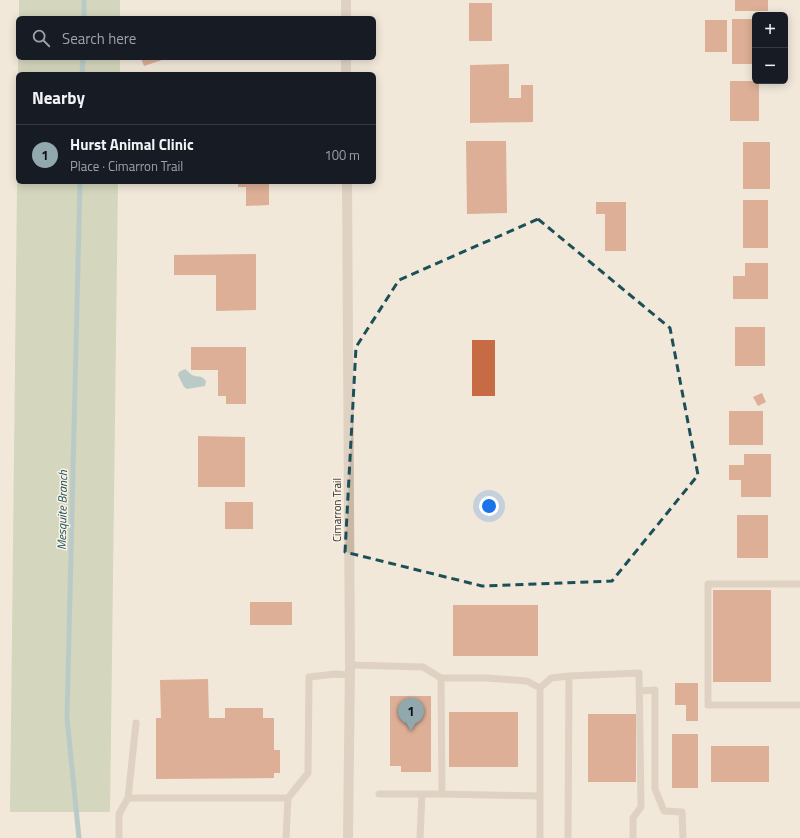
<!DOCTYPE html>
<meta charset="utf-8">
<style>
body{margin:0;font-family:"Titillium Web",sans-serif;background:#20242c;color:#f1f3f6}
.controls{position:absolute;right:12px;top:12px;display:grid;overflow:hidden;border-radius:6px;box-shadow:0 2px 10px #0003}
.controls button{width:36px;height:36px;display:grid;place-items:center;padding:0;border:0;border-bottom:1px solid #363941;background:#171b24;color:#f1f3f6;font:20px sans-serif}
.you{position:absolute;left:489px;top:506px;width:14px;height:14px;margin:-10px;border:3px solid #fff;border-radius:50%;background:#1a73e8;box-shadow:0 0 0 6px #1a73e833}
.badge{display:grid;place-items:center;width:26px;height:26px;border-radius:50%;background:#91a9ae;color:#111;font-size:13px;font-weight:700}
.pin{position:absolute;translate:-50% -33px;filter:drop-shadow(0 1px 2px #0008)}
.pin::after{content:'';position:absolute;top:21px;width:14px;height:12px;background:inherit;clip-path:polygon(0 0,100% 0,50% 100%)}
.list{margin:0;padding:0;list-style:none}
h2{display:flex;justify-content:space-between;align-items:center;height:52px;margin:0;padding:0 16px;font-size:17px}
h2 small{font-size:13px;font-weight:400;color:#9ea1a6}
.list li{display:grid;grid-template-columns:26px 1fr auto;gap:12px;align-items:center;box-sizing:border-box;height:60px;padding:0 16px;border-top:1px solid #363941}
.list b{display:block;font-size:15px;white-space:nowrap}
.list p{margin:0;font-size:13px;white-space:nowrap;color:#9ea1a6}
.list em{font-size:13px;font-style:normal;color:#9ea1a6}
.icon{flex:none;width:22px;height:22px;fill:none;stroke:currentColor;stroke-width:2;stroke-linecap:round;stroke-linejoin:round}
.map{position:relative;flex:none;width:800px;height:838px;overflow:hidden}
.search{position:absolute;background:#171b24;box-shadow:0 2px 10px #0003;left:16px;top:16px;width:360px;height:44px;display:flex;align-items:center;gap:10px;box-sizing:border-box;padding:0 14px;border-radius:6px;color:#9ea1a6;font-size:15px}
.panel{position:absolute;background:#171b24;box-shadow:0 2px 10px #0003;left:16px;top:72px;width:360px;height:112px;border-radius:6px}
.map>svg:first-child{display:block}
.green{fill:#b1c09a}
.water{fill:#79a9af}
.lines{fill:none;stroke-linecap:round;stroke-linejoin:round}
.stream{stroke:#79a9af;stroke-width:5}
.building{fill:#c66b43}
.service{stroke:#c9b8a6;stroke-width:7}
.minor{stroke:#c9b8a6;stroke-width:10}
.marked{fill:none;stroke:#1c4f57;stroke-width:3;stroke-dasharray:8 5;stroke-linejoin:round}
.labels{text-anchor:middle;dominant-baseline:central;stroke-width:3;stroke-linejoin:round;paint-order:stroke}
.street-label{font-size:11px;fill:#352c27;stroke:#f9f2e6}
.water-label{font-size:12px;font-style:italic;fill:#1c4f57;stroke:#f9f2e6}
</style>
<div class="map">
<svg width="800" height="838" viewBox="0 0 800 838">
<rect width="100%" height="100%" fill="#f1e8da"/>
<path class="green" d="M19,0H120V18H19Z
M18,58H120V74H18Z
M18,99V182H118L110,812H10Z"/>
<path class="water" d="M185,369L192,375C198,378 200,374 206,381L205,386L187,389L184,387L178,375L179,372Z"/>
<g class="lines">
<path class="stream" d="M84,18V0
M82,74L83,58
M79,838L67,718L80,182"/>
</g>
<path class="building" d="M735,0H768V11H735Z
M469,3H492V41H469Z
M732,19H755V64H732Z
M705,20H727V52H705Z
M141,58H168L144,66Z
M509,64V98H521V85H533V122L470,123V65Z
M730,81H759V121H730Z
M466,141H506L507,213L467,214Z
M743,142H770V189H743Z
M238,182H269V205L246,206V187H238Z
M743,200H768V248H743Z
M596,202H626V251H605V214H596Z
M256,254V310L216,311V275H174V255Z
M745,263H768V299H733V276H745Z
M735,327H765V366H735Z
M472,340H495V396H472Z
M191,347H246V404H226V396H218V370H191Z
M762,393L766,402L758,406L753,397Z
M729,411H763V445H729Z
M198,436L245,437V487H198Z
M744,454H771V497H741V480H729V465H744Z
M225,502H253V529H225Z
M737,515H768V558H737Z
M713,590H771V682H713Z
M250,602H292V625H250Z
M453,605H538V656H453Z
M208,679L209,718H225V708H263V718H274V750H280V773H274V778L156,779V718H161L160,680Z
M675,683H698V721H686V705H675Z
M390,696H431V772H401V766H390Z
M449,712H518V767H449Z
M588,714H636V782H588Z
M672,734H698V788H672Z
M711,746H769V782H711Z"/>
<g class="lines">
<path class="service" d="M800,584H708V705H800
M350,665L423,667L441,678H487L527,681L540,688V838
M441,678L442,794L539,796
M540,688L551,678L569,676
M640,691L655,690V789L664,811L682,812L683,838
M379,794H442
M128,798L136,723
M119,838V814L128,798H288
M286,838L288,798L308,773L309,677L335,674L350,675
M420,838L422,794
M568,838L569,676L639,673L641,807L633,818V838"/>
<path class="minor" d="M346,0V18
M346,58V74
M347,182L350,665L348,838"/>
</g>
<path d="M0 0H800V838H0ZM538,219L670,328L698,475L612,581L482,586L345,552L356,347L399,280Z" fill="#f1e8da" fill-opacity=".55" fill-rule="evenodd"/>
<path class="marked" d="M538,219L670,328L698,475L612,581L482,586L345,552L356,347L399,280Z"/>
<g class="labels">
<g class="street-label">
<text transform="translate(337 510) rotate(-90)">Cimarron Trail</text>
</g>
<g class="water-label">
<text transform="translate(62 510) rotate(-89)">Mesquite Branch</text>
</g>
</g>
</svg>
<div class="controls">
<button>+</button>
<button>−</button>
</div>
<div class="you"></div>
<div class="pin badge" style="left:411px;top:731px">1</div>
<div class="search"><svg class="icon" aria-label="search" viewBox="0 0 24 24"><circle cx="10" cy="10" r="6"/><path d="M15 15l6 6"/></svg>Search here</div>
<section class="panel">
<h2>Nearby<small></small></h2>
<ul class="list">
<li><span class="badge">1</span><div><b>Hurst Animal Clinic</b><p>Place · Cimarron Trail</p></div><em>100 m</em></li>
</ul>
</section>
</div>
